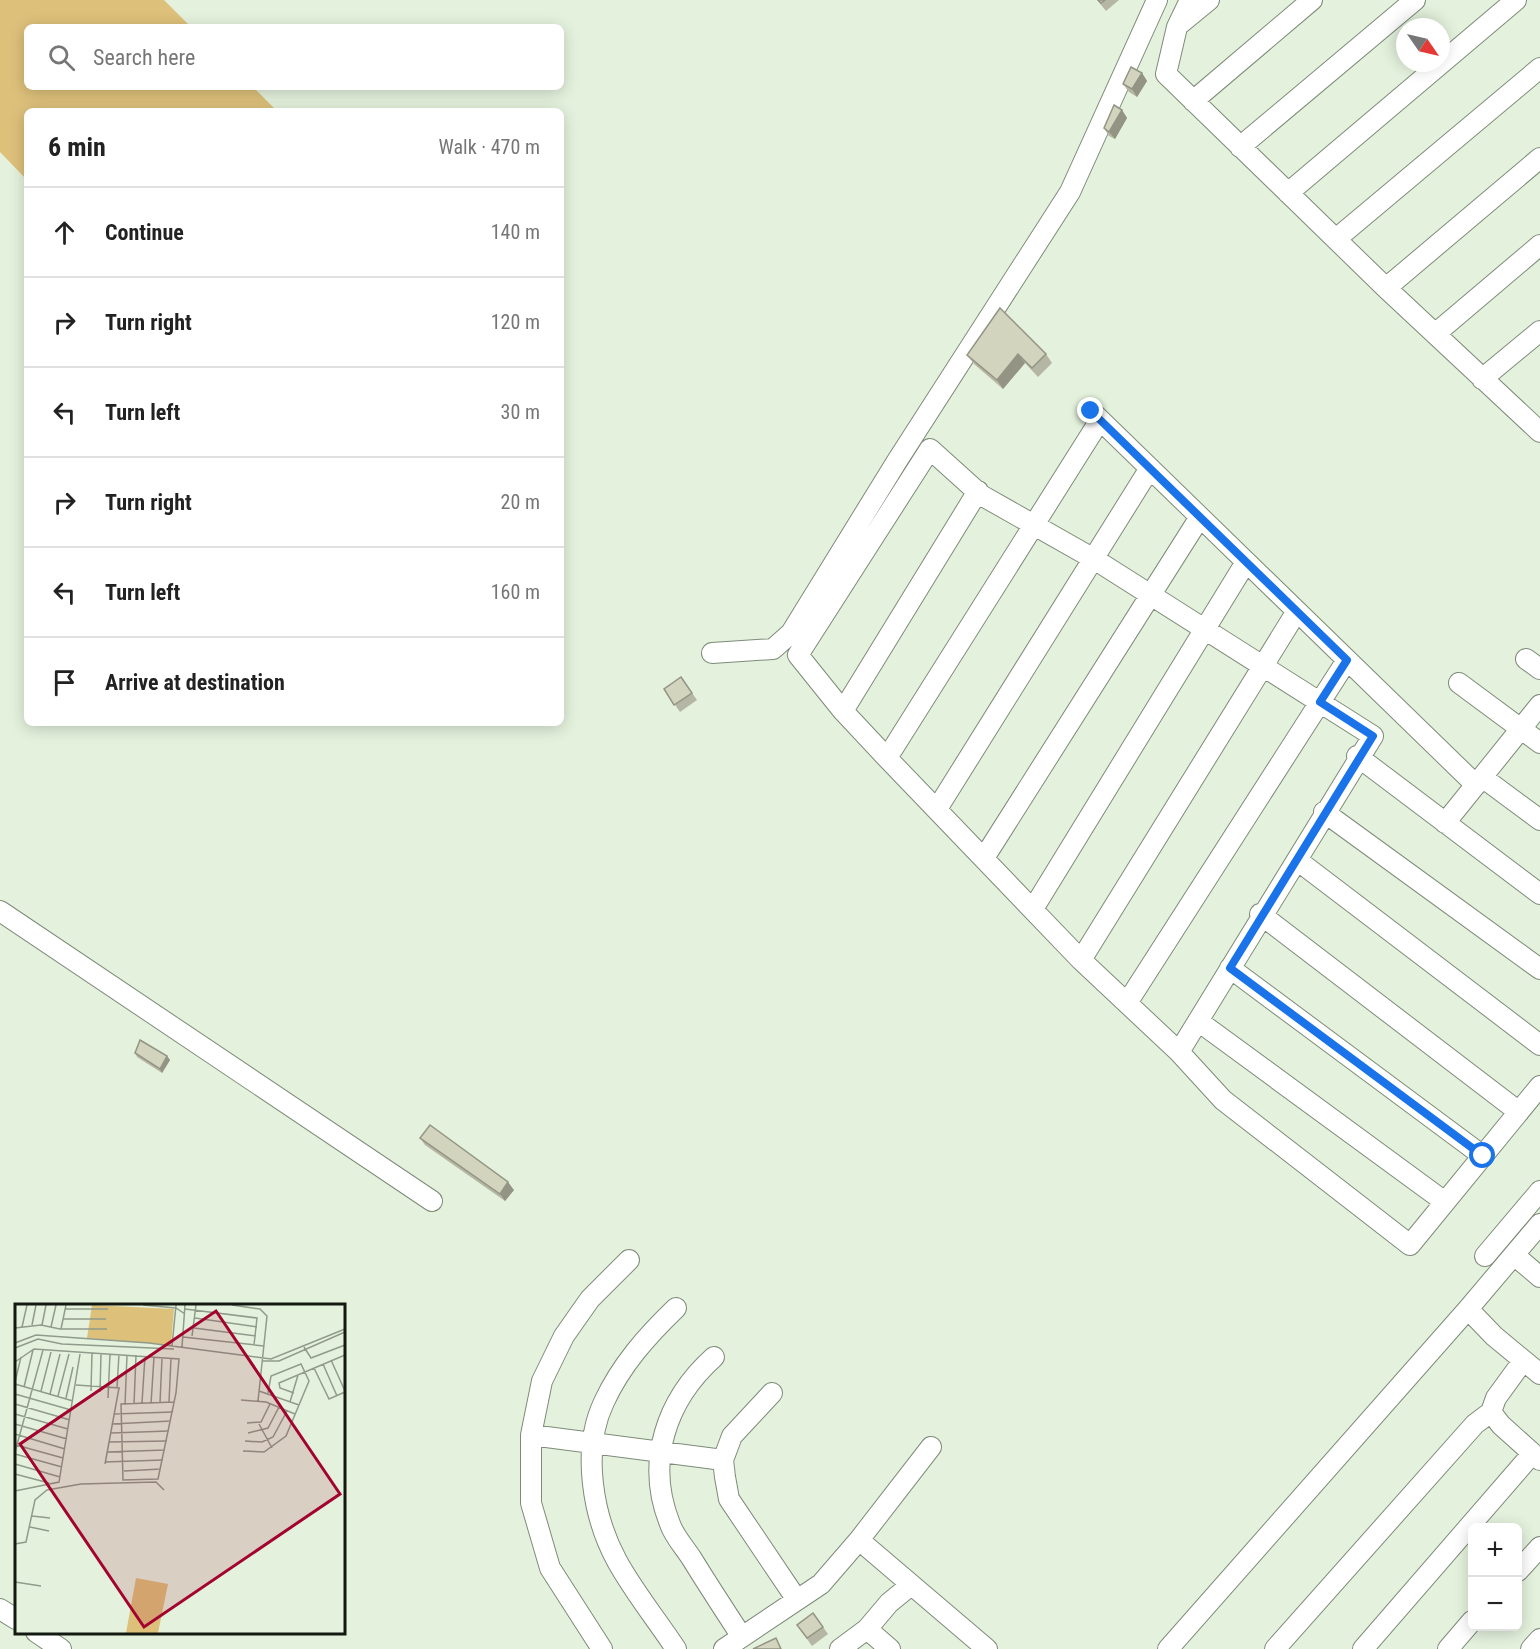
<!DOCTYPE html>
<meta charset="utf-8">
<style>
body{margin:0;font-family:"Roboto Condensed",sans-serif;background:#f6f6f6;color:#222}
.controls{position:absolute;right:18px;bottom:18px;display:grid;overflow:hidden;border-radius:9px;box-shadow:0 3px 15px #0003}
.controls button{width:54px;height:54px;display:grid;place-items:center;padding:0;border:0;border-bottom:2px solid #e0e0e0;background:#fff;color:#222;font:30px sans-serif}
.compass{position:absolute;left:1396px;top:18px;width:54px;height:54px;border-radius:50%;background:#fff;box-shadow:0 3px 15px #0003;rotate:124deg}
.stop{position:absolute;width:18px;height:18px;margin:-14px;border:4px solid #1a73e8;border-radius:50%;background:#fff}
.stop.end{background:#1a73e8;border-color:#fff;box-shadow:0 2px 6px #0008}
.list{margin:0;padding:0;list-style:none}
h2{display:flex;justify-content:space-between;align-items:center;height:78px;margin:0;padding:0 24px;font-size:26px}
h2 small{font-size:20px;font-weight:400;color:#767676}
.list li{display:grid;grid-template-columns:39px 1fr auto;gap:18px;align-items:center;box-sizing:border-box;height:90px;padding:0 24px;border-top:2px solid #e0e0e0}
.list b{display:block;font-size:22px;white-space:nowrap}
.list em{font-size:20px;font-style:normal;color:#767676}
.icon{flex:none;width:33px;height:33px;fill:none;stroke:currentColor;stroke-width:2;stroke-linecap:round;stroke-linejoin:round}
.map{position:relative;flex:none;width:1540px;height:1649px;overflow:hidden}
.search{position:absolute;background:#fff;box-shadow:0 3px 15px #0003;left:24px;top:24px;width:540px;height:66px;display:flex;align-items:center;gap:15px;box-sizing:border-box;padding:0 21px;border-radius:9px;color:#767676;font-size:22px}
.panel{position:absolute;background:#fff;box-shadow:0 3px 15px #0003;left:24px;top:108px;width:540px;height:618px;border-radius:9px}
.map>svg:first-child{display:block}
.green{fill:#ddc07a}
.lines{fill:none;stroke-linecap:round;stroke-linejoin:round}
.minor-casing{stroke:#7e8b78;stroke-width:22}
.minor{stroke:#fff;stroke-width:20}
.wall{fill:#b5b6a3}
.shaded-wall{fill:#939484}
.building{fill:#d2d4bd;stroke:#939484;stroke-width:1.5}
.route{stroke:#1a73e8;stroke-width:8}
.inset-road{fill:none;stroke:#909b8b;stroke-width:1.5}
.view{fill:#a3042f;fill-opacity:0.15;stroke:#a3042f;stroke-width:3}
.inset-edge{fill:none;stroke:#131811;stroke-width:3}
</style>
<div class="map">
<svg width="1540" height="1649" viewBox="0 0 1540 1649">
<rect width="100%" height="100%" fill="#e4f2dd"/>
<path class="green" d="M0,0H164L191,27H27V87H253L277,111H27V180L0,152Z"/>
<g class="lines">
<defs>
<path id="minor" d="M1190,0L1177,27L1166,74L1386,288L1540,432
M1181,23L1209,0
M1193,101L1312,0
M1240,147L1415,0
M1288,193L1516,0
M1336,239L1540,68
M1386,288L1540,158
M1435,334L1540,245
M1482,379L1540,331
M1091,411L1476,785
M712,653L773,649L791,633L897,461L1070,192L1157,0
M1526,659L1540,669
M1459,683L1540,743
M843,711L978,491
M1357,756L1540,894
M887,758L1100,420
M1482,777L1540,820
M937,809L1150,468
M1324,812L1540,969
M1445,823L1540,705
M984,858L1200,517
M1297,860L1540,1045
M1033,909L1246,562
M0,911L432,1201
M1260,914L1519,1112
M1081,960L1297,611
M1230,968L1483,1156
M1127,1003L1347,660
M1198,1021L1445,1202
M1179,1052L1373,736L1094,559L981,495L930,449L798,655L843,711L887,758L1081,960L1179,1052L1223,1100L1410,1245L1540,1086
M1514,1255L1540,1277
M1485,1256L1540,1191
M676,1308C647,1336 621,1365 604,1402C581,1450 593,1517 617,1561C634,1592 657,1620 676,1649
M1468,1309L1494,1336L1540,1374
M714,1357C666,1400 645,1462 670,1524C674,1536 685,1548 692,1559C708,1585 725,1611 742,1637
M772,1393L732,1436L723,1460L725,1477L729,1499L797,1600
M1491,1412L1501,1425L1540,1460
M531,1435L723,1460
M859,1540L987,1649
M1518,1571L1540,1547
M0,1609L16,1619
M867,1629L890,1649
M36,1632L61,1649
M602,1649L550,1568L531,1503V1435L542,1381L564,1336L590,1299L629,1260
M724,1649L821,1584L859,1540L931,1447
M840,1649L867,1629L889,1603L911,1585
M1168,1649L1468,1309L1540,1224
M1275,1649L1475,1424L1491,1412L1496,1398L1523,1361
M1363,1649L1532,1454
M1448,1649L1472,1621
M1531,1649L1540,1639"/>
</defs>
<use href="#minor" class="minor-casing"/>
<use href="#minor" class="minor"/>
</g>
<path class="wall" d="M1097,0H1119L1106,11Z
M1142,73L1147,81L1137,97L1129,92L1123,84Z
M1122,110L1127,118L1115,139L1109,136L1104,128Z
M1046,354L1052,363L1038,377L1025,363L1003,389L974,364L967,355Z
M681,677L697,700L680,712L664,689Z
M135,1053L167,1056L170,1060L162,1073L137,1057Z
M420,1138L514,1190L505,1201L425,1145Z
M813,1613L828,1634L812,1646L797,1625Z"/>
<path class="shaded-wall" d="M1142,73L1147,81L1137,97L1132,89Z
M1122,110L1127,118L1115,139L1109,132Z
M1018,354L1025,363L1003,389L997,380Z
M167,1056L170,1060L162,1073L160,1069Z
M508,1182L514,1190L505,1201L500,1194Z"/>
<path class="building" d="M1098,0H1105L1101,3Z
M1131,67L1142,73L1132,89L1123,84Z
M1114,105L1122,110L1109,132L1104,128Z
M1000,308L1046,354L1032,368L1018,354L997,380L967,355Z
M681,677L692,693L674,705L664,689Z
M140,1040L167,1056L160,1069L135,1053Z
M430,1125L508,1182L500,1194L420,1138Z
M813,1613L823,1627L807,1638L797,1625Z
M776,1638L781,1649H753Z"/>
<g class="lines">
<path class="route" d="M1091,411L1347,660L1320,702L1373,736L1230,968L1483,1156"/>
</g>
<g transform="translate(15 1304)">
<rect width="330" height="330" fill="#e4f2dd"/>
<path d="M77,1L159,5L156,41L72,34ZM121,274L153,280L143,329H111Z" fill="#ddc07a"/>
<path class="inset-road" d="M128,1L161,4L170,10M217,1L245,5L252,12L243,97M50,5H93M170,5L242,14L239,41M180,14L242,23M48,15H91M17,21L21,1M27,21L31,1M7,23L12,1M36,23L41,1M0,24L26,21L45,25H92M179,24L241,32M46,25L51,1M177,32L181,1M168,33L249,42M0,39L21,31L134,39L256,55L330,25M157,42L161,1M167,43L170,1M289,43L296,54L330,41M0,44L23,35L47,40L159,45M316,56L330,87M247,57H264L330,28M0,58L19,45L164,55L161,89L143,175L108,176L106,100L159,98M308,60L322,92M299,64L314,95L330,88M0,78L6,53M0,80L58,97M61,81L105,84M9,83L18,46M102,84L104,50M26,87L36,48M76,87L77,49M244,87L284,101M85,88L86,50M279,89L265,84L264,79L330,51M0,90L56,106M35,90L45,50M43,92L54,50M51,94L58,63M93,94L95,50M226,96L251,98L280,110M154,98L156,54M275,98L283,71M127,99L130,52M145,99L147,54M0,100L55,116M119,100L121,51M136,100L139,53M110,101L112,51M0,110L53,125M99,110L158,108M232,119L246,118L255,100M0,120L52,135M97,120L156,117M244,120L257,144M96,129L154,127M233,129L253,124L264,103M0,130L50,145M230,137L247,138L258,133L272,107M94,138L152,137M1,141L48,154M228,147L249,148L271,132L294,77L286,60L256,72L253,89M0,148L28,46M92,148L150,146M0,150L47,163M90,158L148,156M0,160L45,173M90,160L104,84M109,167L146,165M0,170L34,179M0,187L44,178L65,50M17,212L35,214M15,223L34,227M0,240L11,238L20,196L32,186L66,180L141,178L149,186M0,278L26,282"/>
<path class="view" d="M201,7L325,190L129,323L5,140Z"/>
<rect width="330" height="330" class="inset-edge"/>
</g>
</svg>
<div class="controls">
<button>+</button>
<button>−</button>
</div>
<svg class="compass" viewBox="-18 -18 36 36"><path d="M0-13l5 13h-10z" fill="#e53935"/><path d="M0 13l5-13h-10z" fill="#767676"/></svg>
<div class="stop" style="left:1483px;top:1156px"></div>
<div class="stop end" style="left:1091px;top:411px"></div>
<div class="search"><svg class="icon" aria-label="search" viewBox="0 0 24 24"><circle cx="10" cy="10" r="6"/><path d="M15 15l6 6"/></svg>Search here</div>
<section class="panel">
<h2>6 min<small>Walk · 470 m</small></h2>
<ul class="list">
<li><svg class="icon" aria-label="ahead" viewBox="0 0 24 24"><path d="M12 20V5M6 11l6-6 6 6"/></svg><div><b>Continue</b></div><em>140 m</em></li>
<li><svg class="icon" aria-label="right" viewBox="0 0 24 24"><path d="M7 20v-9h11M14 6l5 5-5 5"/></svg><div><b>Turn right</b></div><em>120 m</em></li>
<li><svg class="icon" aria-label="left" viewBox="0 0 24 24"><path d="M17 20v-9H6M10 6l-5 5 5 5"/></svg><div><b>Turn left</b></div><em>30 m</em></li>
<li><svg class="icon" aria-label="right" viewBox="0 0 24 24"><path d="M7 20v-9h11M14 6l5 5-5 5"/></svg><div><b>Turn right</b></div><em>20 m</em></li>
<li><svg class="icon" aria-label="left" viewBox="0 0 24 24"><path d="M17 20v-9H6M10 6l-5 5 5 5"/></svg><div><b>Turn left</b></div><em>160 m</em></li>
<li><svg class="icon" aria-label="arrive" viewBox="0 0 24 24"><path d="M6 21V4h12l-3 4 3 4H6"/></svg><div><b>Arrive at destination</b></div></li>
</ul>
</section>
</div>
